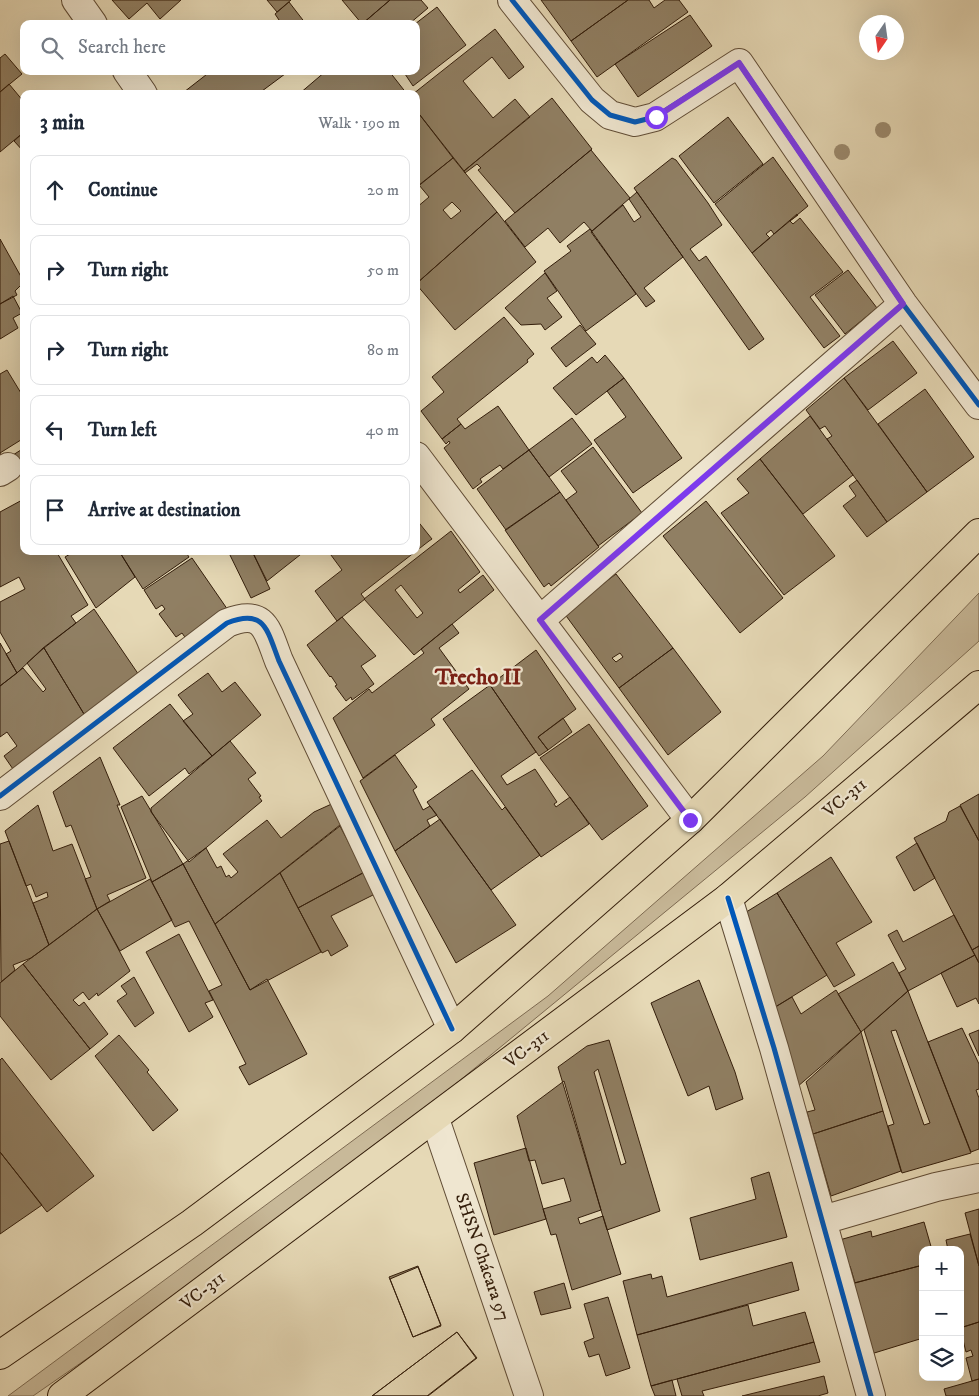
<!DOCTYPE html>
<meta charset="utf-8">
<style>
body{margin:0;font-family:"IM FELL DW Pica",serif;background:#f2f2f3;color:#1f2937}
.controls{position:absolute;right:15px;bottom:15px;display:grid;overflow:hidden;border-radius:10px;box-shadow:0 5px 20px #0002}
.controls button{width:45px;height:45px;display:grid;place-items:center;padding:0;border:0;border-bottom:1px solid #e0e1e3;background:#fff;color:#1f2937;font:25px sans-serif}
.compass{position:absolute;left:859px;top:15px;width:45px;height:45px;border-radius:50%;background:#fff;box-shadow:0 5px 20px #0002;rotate:193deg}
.stop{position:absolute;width:15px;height:15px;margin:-11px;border:4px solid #7c3aed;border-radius:50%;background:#fff}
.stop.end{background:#7c3aed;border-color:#fff;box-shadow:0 1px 5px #0008}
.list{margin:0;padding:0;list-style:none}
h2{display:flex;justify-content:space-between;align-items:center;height:65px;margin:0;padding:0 20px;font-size:21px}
h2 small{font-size:16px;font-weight:400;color:#747a83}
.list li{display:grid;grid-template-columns:32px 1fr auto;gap:15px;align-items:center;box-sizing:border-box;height:70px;margin:0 10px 10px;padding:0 10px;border:1px solid #e0e1e3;border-radius:10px}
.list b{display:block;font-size:19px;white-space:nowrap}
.list em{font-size:16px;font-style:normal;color:#747a83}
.icon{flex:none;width:28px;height:28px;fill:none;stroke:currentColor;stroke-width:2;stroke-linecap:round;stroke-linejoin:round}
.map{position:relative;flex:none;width:979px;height:1396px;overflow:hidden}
.search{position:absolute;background:#fff;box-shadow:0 5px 20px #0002;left:20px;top:20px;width:400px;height:55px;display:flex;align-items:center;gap:12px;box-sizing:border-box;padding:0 18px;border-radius:10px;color:#747a83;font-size:19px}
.panel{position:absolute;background:#fff;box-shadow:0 5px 20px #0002;left:20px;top:90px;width:400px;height:465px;border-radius:10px}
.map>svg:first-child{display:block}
.green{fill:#c8b999;stroke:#7e6b52}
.building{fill:#907f63;stroke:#331d0a;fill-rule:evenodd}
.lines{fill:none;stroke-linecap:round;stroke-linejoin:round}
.minor-casing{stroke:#604c35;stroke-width:30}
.major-casing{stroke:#331d0a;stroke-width:30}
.minor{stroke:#efe6d0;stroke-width:28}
.major{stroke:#e6d9b6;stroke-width:28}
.cycleway-casing{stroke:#efe6d0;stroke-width:8}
.cycleway{stroke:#0057b8;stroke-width:5}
.tree{fill:#9c8b6f}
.route{stroke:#7c3aed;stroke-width:6}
.labels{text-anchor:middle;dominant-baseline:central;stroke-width:4.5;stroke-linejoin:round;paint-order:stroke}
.street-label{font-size:18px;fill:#331d0a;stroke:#efe6d0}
.district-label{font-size:22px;font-weight:bold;fill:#7a1f14;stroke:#efe6d0}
</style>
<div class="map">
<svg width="979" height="1396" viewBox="0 0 979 1396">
<rect width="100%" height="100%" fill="#e6d9b6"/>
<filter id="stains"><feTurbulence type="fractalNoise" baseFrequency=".004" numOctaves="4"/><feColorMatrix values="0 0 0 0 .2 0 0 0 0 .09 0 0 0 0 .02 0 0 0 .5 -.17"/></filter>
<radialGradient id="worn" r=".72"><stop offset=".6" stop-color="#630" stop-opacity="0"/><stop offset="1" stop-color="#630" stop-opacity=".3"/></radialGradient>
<path class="green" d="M979,593V641L805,797L447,1091L163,1306L33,1396H8L548,996L823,756Z"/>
<path class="building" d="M112,0H181L160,19L147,3L129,19Z
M267,0H291L277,12Z
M342,0H390L362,24Z
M390,0H421L428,8L409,24H362Z
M541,0H628L571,41Z
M628,0H649L654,8L665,0H679L688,12L597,77L571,41Z
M289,2L306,24H274L279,20L275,14Z
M437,7L466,45L413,86L403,71H416L415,24Z
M690,15L712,46L638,97L615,64Z
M495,29L524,67L509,79L492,57L463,81L493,118L515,99L530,117L464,171L416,110V94H413Z
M5,54L22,74L0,92V58Z
M211,71H289L258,94H185L184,92Z
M326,71H389L407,94H299Z
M9,84L24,102V132L0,152V92Z
M552,98L592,149L515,213L478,170L481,168L477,164L465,173L464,171Z
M416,110L453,158L416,188Z
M728,117L763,164L714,203L679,156Z
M24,132V152L14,141Z
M591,150L630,198L592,231L584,222L560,243L548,228L525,247L505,221Z
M773,157L808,206L774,234L771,230L766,234L770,238L752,253L715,204Z
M453,158L497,212L416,284V208L429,197L419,185ZM452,202L461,211L451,219L443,210Z
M672,158L676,160L708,203L722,225L690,249L699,261L706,256L764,339L749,350L634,188Z
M637,192L683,257L644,288L655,301L646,307L591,232L623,205L634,222L641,217L629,199Z
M497,212L536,262L455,330L416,284Z
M797,214L798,215L790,221L793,224L800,218L843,272L810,297L840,336L824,348L752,253Z
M590,229L636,294L586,331L544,271L571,251L567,246Z
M0,239L24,282L15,291L17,295L0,304Z
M848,270L877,308L845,334L815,295Z
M545,273L557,291L547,298L562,317L545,330L541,324L521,325L505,308Z
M13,296L22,313L13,318L18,328L0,339V304Z
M504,317L534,354L527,360L528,362L457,419L461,424L442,439L421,411L444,392L432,377Z
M580,325L596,344L566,367L551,348Z
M893,341L917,373L868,410L844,378Z
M605,355L624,378L576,415L553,388L592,357L597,363Z
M7,370L24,398V448L2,462L0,459V374Z
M624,378L682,458L633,493L594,440L626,417L607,391Z
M844,378L927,492L887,522L827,439L832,436L825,426L820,429L806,410Z
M925,389L974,457L927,492L878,424Z
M498,406L529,450L503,469L500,465L480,479L482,482L473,489L444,448L450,443L449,441L446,444L442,439L461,424L465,429Z
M810,416L853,475L803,514L760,459Z
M572,418L592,444L549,477L529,450Z
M24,438V469L12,476L0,460V453Z
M593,447L642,513L598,546L566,500L577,492L561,471Z
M529,450L560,492L506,530L477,489Z
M760,459L835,556L784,595L721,513L749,493L737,479Z
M857,480L887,522L867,537L843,506L856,496L849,486Z
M560,492L599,547L551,586L549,583L544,587L505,530Z
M24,499V551H56L88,605L71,616L76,623L43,648L17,673L6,654L11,651L0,632V602L25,589L19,577L0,587V512Z
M706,501L783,598L740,633L663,536Z
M416,519L432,539L429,541L361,594L365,599L337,621L315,591L342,570L328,551H416Z
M451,531L480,572L458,590L460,593L483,575L494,590L414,655L364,599ZM401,585L423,613L417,618L395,590Z
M75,551H119L135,577L96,608L65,557Z
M119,551H185L189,557L143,589Z
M228,551H252L270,589L251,598Z
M252,551H305L267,581Z
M192,558L230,613L189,643L182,633L176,637L159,614L165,609L162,605L156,609L144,590Z
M616,574L673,648L619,688L564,613ZM620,653L623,657L616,662L612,658Z
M94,609L141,678L87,719L44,648Z
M342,617L376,656L361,666L374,684L352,700L351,697L346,701L335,686L337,685L331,676L330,677L307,645Z
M452,624L459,633L439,648L469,689L431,719L435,725L363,778L333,718L369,689L372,693L424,653L421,649Z
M0,643L17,673L0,686Z
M44,648L87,719L15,772L4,756L17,746L7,732L0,737V686L23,668L43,692L46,689L27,663Z
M673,648L721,712L668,755L619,688Z
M536,650L576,709L538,737L548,750L539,756L490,685Z
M208,673L222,692L235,682L261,715L212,756L183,721L193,714L178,695Z
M490,685L536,752L501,776L507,785L535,769L557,802L554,804L556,807L570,797L589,824L541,857L443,719Z
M170,704L212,756L189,774L185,768L149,796L113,748Z
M563,718L572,732L548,750L538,737Z
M589,724L648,806L602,840L540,758Z
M230,741L256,773L248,779L261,796L259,797L262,801L189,862L151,812V808Z
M395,755L417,787L413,790L423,810L430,806L437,815L427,820L430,826L395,851L360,781Z
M100,757L120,805H117L146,878L107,895L110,901L97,909L85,879L91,877L71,825L66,827L53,792Z
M472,770L502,810L505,807L540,855L491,890L427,802Z
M979,794V841L960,805Z
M142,796L183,864L152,882L121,807Z
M336,802L345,821L215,924L183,864L206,848L217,868L221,866L226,877L229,875L231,878L238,872L223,854L267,820L281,838L314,812Z
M38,805L53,851L72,844L97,909L49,945L33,903L48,897L47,892L36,897L31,884L26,886L5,831Z
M960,806L979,841V946L972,950L914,838L946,821L949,812Z
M440,819L516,925L456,963L395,851Z
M340,826L352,849L362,843L372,868L298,908L280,873Z
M9,841L49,945L31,958L13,965L15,970L1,982L0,844Z
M917,843L935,878L914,891L896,857Z
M831,857L872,922L836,943L855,975L834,987L777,893Z
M183,864L250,990L267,979L307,1054L249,1085L239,1067L246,1064L209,991L222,985L189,921L175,927L152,882Z
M372,868L385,889L331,916L348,946L331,956L328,950L322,953L298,908Z
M280,873L321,952L250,990L215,924Z
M150,879L172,920L120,951L97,909Z
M777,893L827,975L772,1009L735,919Z
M97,909L130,971L98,996L97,993L89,1000L83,992L73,1000L79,1006L84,1002L108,1034L90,1049L23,964Z
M954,915L975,955L908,991L899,973L906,969L888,935L897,930L903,942Z
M179,934L213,1000L205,1003L213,1017L189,1032L146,952Z
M979,946V963L972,950Z
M975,955L979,963V1004L976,998L957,1007L941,973Z
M893,962L908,991L861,1032L838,994Z
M23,964L90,1049L51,1080L0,1016V983Z
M134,977L154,1013L135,1027L117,1001L127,994L121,986Z
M699,980L735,1072L743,1099L716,1110L709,1086L688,1096L651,1003Z
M836,990L861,1032L797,1087L772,1009L792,997L801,1014Z
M908,991L971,1153L902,1173L888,1126L894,1124L864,1030ZM896,1030L930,1123L924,1125L891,1031Z
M962,1028L979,1064V1089L976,1090L979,1098V1149L971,1152L928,1042Z
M979,1030V1056L969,1034Z
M861,1032L883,1111L813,1134L807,1112L815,1110L806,1082Z
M119,1035L149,1070L147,1072L178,1110L153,1131L95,1056Z
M609,1040L660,1211L607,1230L558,1067L587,1046ZM598,1069L626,1163L621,1165L594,1072Z
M2,1058L94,1176L47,1212L0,1152V1060Z
M564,1081L601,1210L578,1218L580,1224L603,1216L621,1274L572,1290L556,1234L551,1235L543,1209L571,1201L564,1178L542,1184L535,1160L529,1161L517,1116Z
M883,1111L901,1171L831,1196L813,1134Z
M526,1148L546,1219L494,1235L474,1163Z
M0,1152L42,1205L0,1234Z
M769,1172L787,1237L700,1260L690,1218L756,1199L751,1178Z
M979,1209V1266L965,1213Z
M924,1222L932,1250H923V1265L855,1283L850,1266L843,1267L836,1241L871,1231L872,1237Z
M970,1234L979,1266V1322L960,1328V1250H948L946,1240Z
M792,1262L799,1290L637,1335L623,1281L651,1274L652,1279L662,1276L667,1297Z
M923,1265V1338L871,1354L854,1283Z
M418,1266L441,1326L413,1337L389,1277Z
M418,1267L441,1325L413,1337L390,1279Z
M564,1283L571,1308L541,1315L534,1292Z
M608,1297L630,1368L606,1376L599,1354L589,1357L584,1342L594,1338L584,1304Z
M748,1305L753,1326L805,1312L814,1342L651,1386L637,1335Z
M979,1322V1379L972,1381L966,1358L973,1356L971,1350L966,1352L960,1328Z
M457,1332L476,1358L427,1396H372Z
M457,1332L477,1358L428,1396H372Z
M814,1342L820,1362L702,1391L704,1396H682L677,1379Z
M824,1376L828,1393L818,1396H742Z
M979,1379V1396H946L944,1389Z
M672,1380L676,1396H655L651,1386Z"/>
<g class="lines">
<defs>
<path id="minor" d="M76,0L93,24
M512,0L592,100L610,115L635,122L655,117L739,63L903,304L979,405
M127,71L143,94
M416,456L690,820
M0,472L8,467
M540,620L903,304
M0,796L227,623C265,608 267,630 279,661L452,1029
M728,898L774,1048L871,1396
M435,1119L529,1396
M823,1220L936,1187L979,1178"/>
<path id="major" d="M0,1355L192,1223L452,1029L690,820L979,533
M62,1396L728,898L979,685"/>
</defs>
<use href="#minor" class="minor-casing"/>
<use href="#major" class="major-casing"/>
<use href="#minor" class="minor"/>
<use href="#major" class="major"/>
<defs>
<path id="cycleway" d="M512,0L592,100L610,115L635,122L655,117L739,63L903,304L979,405
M0,796L227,623C265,608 267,630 279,661L452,1029
M728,898L774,1048L871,1396"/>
</defs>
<use href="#cycleway" class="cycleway-casing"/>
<use href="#cycleway" class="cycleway"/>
</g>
<g class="tree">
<circle cx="883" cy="130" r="8"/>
<circle cx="842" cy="152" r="8"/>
</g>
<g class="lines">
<path class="route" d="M656,117L739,63L903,304L540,620L690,820"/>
</g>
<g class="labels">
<g class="street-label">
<text transform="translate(845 798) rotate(-40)">VC-311</text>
<text transform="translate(527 1049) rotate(-37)">VC-311</text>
<text transform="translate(482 1257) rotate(71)">SHSN Chácara 97</text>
<text transform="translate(203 1291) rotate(-37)">VC-311</text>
</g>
<g class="district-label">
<text x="478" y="677">Trecho II</text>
</g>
</g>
<rect width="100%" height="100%" filter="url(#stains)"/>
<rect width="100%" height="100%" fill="url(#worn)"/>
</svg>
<div class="controls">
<button>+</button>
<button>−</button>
<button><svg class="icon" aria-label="layers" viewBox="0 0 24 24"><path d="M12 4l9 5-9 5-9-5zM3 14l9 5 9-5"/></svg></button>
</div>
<svg class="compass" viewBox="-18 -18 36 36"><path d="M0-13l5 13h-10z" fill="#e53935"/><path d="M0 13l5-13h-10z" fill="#747a83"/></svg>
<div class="stop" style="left:656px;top:117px"></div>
<div class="stop end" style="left:690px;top:820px"></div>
<div class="search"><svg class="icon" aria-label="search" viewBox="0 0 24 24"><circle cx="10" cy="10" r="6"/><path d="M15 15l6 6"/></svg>Search here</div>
<section class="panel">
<h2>3 min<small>Walk · 190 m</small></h2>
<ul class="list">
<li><svg class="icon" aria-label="ahead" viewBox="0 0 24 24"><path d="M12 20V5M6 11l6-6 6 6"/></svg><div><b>Continue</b></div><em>20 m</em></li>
<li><svg class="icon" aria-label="right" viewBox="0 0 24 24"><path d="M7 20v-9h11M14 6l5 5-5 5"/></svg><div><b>Turn right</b></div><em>50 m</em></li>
<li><svg class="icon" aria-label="right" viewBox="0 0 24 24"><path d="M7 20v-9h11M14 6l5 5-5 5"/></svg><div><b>Turn right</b></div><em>80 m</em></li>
<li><svg class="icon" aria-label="left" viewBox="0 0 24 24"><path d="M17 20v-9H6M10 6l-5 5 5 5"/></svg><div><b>Turn left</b></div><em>40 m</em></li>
<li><svg class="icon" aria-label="arrive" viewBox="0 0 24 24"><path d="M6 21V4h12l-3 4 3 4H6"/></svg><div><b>Arrive at destination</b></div></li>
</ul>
</section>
</div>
